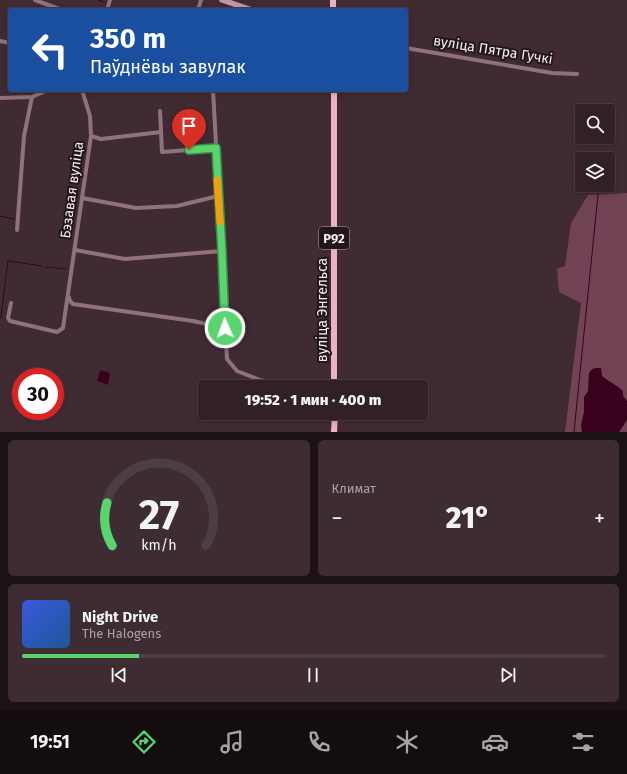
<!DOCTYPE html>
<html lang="ru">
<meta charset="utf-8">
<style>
:root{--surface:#312026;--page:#3d2d32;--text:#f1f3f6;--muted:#a8a3a7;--line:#4c3e43;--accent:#59d56f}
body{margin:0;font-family:"Fira Sans",sans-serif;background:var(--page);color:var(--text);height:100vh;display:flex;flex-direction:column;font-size:15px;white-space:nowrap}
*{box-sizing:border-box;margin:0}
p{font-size:13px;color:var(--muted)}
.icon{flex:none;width:22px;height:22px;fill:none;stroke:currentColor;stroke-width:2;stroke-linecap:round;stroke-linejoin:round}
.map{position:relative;height:432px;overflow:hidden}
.drawer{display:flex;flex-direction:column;gap:8px;padding:8px;background:#1b1215;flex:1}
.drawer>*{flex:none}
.guide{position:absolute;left:8px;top:8px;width:400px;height:84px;border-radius:4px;box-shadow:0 2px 6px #0003,0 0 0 1px var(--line);background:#1a4fa0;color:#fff;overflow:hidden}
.buttons{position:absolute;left:575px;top:104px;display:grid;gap:8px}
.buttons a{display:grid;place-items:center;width:40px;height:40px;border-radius:4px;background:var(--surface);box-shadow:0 2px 6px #0003,0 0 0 1px var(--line);font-size:20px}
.speed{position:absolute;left:12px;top:368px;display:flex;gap:8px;font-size:20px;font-weight:700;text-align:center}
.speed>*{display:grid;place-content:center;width:52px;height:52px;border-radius:50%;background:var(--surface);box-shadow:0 2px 6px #0003,0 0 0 1px var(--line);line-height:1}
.speed .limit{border:6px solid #d22;background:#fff;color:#111}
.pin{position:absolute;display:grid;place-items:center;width:34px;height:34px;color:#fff;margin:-41px -17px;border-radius:50% 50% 50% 0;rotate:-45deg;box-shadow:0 0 4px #0007}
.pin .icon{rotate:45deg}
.me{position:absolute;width:44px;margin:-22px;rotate:358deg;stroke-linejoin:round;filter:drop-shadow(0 0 3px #0008)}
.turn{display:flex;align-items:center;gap:14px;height:84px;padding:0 16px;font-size:18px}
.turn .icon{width:52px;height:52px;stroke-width:2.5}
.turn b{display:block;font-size:28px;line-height:34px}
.big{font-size:30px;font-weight:800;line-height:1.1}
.drawer .card{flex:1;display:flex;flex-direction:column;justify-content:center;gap:6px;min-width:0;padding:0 14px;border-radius:6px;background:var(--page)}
.drawer .dial{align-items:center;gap:0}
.dial svg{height:104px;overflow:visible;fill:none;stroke:var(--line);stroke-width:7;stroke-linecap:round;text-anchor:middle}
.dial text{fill:var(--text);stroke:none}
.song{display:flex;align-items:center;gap:12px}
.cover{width:48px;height:48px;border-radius:6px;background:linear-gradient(135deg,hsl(230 70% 55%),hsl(210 70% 35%))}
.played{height:4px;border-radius:2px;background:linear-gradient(90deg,var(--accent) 20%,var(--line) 20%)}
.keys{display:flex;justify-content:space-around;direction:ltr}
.heat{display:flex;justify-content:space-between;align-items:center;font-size:22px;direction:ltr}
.drawer .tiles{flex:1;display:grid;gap:8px;grid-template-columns:1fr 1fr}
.card:last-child{grid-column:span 2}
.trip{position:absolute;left:198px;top:380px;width:230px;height:40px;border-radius:4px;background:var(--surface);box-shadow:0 2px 6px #0003,0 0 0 1px var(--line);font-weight:800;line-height:40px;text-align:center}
.dock{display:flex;height:64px;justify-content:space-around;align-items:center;background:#140d0f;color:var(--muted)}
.dock .icon{width:28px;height:28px}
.dock .active{color:var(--accent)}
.dock b{font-size:18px;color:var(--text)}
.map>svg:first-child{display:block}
</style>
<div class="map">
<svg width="627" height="432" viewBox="0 0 627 432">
<rect width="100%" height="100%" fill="#412b32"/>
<!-- green -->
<path fill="#714354" d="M627,193v239h-62l16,-129 -22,-11 -2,-23 8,-3 6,-43 17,-28z"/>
<!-- water -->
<g fill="#38021c">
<path d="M596,368h5l1,8c7,6 15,9 21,15v5l4,5v19l-8,12h-37l-1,-7 3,-13v-15l4,-6 1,-18 3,-4z"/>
<path d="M100,370l10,3 -2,12 -11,-4z"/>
</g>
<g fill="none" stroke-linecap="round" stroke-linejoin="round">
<!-- stream -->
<g stroke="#38021c" stroke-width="1">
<path d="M98,0l6,2"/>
<path d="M601,159l1,-7"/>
<path d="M0,216l14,3"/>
<path d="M46,267l20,2"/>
<path d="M0,318l1,-2 7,-55 34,5"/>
<path d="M574,432l25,-247"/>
</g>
<!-- street -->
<g stroke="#90727c" stroke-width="4">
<path d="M35,0l27,10"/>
<path d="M107,10l3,-10"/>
<path d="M198,10l3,-10"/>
<path d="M0,41l10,2"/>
<path d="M406,48l146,25 25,1"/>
<path d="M213,90l9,161 5,108 10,12 23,9 30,7"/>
<path d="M0,98l32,-1 16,-7"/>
<path d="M160,111l2,41 53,-4"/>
<path d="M91,136l10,3 60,-7"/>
<path d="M82,198l54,10 41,-2 41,-10"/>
<path d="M17,230l7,-94 8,-39"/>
<path d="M75,250l50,9 97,-8"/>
<path d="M69,297l1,4 3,3 120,17 32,7"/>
<path d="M11,303l-3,15 2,3 47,11 6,-4 28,-192 -1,-20 -8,-26"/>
</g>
<!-- secondary -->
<path stroke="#c496a5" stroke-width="5.5" d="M222,0l30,10"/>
<!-- primary -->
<g stroke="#edb1c5" stroke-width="6">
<path d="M333,0v10"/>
<path d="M334,90v297"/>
<path d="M334,432l1,-19"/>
</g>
</g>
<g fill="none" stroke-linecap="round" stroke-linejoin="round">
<!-- route casing -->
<g stroke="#3a8a48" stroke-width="10">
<path id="route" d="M189,150l27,-2 6,104 3,76"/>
</g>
<!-- route -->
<use href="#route" stroke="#59d56f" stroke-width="7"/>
<!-- slow -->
<path stroke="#f59e0b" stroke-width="7" d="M217,180l3,42"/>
</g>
<g text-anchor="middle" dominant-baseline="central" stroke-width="4" stroke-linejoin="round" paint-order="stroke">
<!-- shield labels -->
<rect fill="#21171a" stroke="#b9abaf" stroke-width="1" x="319" y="227" width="30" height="22" rx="3"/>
<g font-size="13" font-weight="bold" fill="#faebef">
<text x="334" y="238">Р92</text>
</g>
<!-- street labels -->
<g font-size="14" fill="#faebef" stroke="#21171a">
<text transform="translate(493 50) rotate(9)">вуліца Пятра Гучкі</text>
<text transform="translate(72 190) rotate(-82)">Бэзавая вуліца</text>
<text transform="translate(322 310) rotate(-90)">вуліца Энгельса</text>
</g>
</g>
</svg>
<div class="buttons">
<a><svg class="icon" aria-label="search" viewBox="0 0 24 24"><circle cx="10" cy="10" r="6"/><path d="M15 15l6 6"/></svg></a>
<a><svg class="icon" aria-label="layers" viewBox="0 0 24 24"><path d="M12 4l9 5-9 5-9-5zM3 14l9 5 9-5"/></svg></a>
</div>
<div class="speed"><div class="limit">30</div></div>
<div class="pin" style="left:189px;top:150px;background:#d93025"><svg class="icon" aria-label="arrive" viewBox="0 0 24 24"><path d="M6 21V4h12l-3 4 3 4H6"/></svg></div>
<svg class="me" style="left:225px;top:328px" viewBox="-20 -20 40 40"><circle r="17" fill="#59d56f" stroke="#fff" stroke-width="3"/><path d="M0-11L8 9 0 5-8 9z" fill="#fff"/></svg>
<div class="trip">19:52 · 1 мин · 400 m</div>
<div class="guide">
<div class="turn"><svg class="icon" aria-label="left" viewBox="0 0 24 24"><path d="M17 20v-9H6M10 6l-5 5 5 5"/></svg><div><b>350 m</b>Паўднёвы завулак</div></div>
</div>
</div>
<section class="drawer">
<div class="tiles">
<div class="card dial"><svg viewBox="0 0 100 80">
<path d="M14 69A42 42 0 1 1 86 69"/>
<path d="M14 69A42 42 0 0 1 10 36" stroke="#59d56f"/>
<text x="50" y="56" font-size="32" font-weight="700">27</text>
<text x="50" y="72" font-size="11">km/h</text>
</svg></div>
<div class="card"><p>Климат</p>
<div class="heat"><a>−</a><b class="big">21°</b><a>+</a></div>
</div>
<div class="card">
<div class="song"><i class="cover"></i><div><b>Night Drive</b><p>The Halogens</p></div></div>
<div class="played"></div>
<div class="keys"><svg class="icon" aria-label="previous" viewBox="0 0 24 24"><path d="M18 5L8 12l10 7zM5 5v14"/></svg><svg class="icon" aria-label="pause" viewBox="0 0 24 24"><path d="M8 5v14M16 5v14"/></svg><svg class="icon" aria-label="next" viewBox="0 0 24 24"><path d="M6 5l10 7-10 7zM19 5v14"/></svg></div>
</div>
</div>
</section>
<nav class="dock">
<b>19:51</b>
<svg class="icon active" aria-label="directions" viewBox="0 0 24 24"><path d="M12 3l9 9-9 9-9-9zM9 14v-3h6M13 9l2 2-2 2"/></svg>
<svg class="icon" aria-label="music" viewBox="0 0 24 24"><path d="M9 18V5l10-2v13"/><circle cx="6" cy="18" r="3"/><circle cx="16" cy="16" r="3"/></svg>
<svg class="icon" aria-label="phone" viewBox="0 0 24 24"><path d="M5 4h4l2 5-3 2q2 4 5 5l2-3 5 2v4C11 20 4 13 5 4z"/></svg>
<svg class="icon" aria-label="climate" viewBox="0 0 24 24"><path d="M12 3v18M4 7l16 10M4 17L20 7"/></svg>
<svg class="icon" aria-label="car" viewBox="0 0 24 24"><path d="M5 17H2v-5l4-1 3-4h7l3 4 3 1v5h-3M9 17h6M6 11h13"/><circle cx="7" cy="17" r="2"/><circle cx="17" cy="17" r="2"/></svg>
<svg class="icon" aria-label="filters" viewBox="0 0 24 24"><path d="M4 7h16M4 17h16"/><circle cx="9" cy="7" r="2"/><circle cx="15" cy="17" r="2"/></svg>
</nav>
